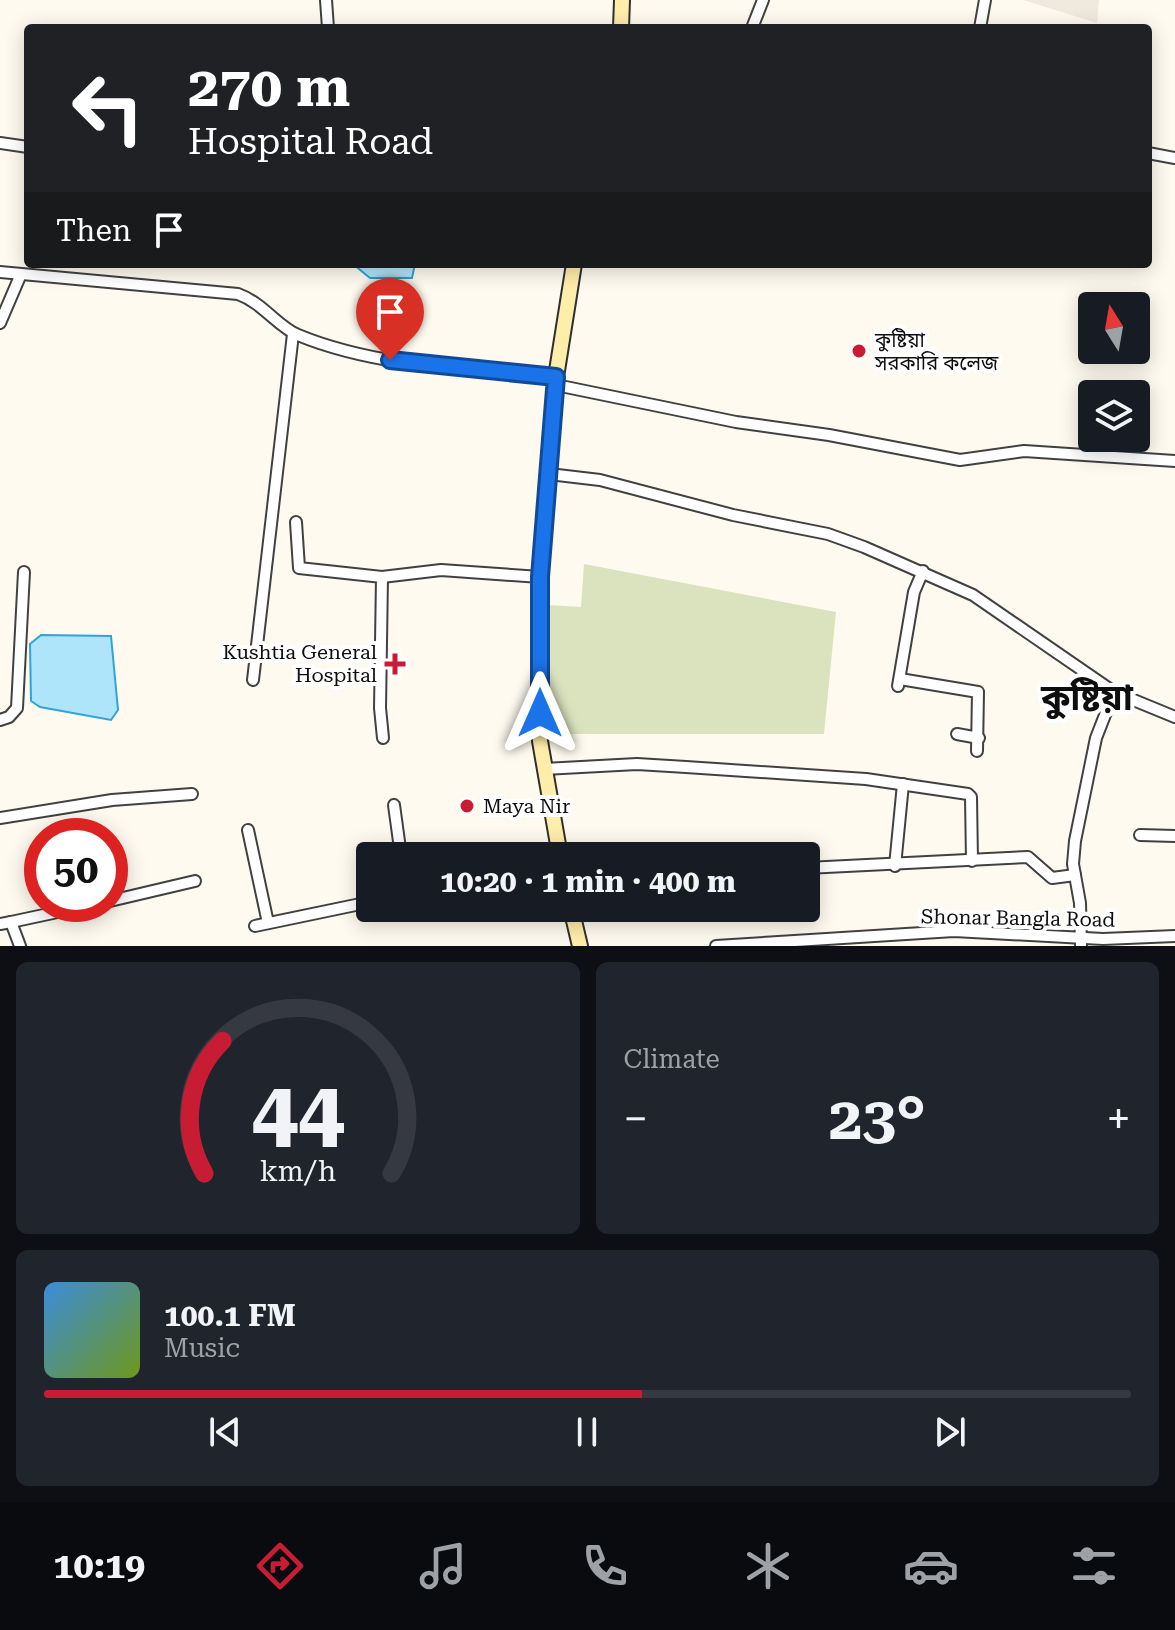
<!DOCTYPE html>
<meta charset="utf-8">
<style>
:root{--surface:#171b24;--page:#20242c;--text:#f1f3f6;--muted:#9ea1a6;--line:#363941;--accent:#c81c35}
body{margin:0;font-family:"Roboto Serif","Noto Sans Bengali",serif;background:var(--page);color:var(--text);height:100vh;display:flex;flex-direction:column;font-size:30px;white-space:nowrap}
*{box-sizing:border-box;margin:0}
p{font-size:26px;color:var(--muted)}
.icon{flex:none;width:44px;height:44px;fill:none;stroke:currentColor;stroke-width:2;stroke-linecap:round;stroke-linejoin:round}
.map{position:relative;height:946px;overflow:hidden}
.details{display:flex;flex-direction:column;gap:16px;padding:16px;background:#0d0f14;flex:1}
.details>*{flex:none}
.banner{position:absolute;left:24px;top:24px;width:1128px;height:244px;border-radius:8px;box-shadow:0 4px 20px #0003;background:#202124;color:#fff;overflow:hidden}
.needle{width:52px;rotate:349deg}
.buttons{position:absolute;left:1078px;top:292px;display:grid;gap:16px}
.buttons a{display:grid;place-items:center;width:72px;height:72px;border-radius:8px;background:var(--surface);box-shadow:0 4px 20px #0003;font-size:40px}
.speed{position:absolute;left:24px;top:818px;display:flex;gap:16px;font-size:40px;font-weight:700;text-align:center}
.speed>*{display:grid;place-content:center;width:104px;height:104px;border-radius:50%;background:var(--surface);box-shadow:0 4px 20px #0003;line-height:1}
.speed .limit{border:12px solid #d22;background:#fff;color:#111}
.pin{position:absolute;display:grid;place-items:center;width:68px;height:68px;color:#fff;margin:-82px -34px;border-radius:50% 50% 50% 0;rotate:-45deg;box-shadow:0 0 8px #0007}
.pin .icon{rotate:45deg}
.me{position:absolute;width:88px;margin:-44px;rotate:0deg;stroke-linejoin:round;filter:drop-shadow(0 0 6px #0008)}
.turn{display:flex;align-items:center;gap:28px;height:168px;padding:0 32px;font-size:36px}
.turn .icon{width:104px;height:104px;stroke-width:2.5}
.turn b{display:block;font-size:56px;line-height:68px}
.then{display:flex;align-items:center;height:76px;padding:0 32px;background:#0003;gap:16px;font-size:30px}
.big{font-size:60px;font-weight:700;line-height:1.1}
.details .card{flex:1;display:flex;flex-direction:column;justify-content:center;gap:12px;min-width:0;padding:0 28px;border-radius:12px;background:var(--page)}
.details .dial{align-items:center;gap:0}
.dial svg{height:208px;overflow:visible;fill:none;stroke:var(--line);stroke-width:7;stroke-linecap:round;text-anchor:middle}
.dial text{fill:var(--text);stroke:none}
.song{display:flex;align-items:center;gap:24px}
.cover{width:96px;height:96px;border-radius:12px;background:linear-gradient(135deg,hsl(210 70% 55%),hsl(80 70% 35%))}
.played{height:8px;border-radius:4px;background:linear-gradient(90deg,var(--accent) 55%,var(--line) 55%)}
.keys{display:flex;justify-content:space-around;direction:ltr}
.heat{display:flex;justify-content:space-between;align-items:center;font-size:44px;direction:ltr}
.details .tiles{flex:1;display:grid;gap:16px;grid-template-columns:1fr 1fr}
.card:last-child{grid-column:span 2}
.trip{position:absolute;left:356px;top:842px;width:464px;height:80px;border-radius:8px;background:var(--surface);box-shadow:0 4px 20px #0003;font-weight:700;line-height:80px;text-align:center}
.dock{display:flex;height:128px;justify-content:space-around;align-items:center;background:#090b0e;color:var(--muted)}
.dock .icon{width:56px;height:56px}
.dock .current{color:var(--accent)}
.dock b{font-size:36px;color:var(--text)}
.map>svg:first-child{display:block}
</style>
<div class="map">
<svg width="1175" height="946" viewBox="0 0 1175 946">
<rect width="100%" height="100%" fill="#fffaef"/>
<!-- cemetery -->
<path fill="#dae3be" d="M584,564l252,48 -12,122h-282l6,-129 33,2z"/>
<!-- plaza -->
<path fill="#f0e9dd" d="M1023,0h76l-2,23z"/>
<!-- water -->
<g fill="#afe5fa" stroke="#31a4d6" stroke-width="2">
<path d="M415,264l-3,14h-42l-16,-13z"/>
<path d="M41,635l70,1 7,74 -7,10 -71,-13 -9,-6 -1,-57z"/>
</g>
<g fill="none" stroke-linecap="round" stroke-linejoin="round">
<!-- street casing -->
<g stroke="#414141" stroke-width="14">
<g id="street">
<path d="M326,0l2,28"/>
<path d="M752,28l11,-28"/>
<path d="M980,28l5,-28"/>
<path d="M0,143l28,4"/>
<path d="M1148,153l27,5"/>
<path d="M0,272l238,22c25,9 40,33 60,41 80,33 173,34 258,42"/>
<path d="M0,323l21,-49"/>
<path d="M556,385l180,37 93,13 131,25 64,-9 151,10"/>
<path d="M549,474l51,6 133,35 95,19 36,13 109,48 141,97 61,25"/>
<path d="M296,522l3,46 83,9 -2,131 3,30"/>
<path d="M382,577l59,-7 99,7"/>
<path d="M900,679l78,13 -1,59"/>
<path d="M253,680l40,-346"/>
<path d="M898,686l16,-94 9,-21"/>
<path d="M0,720l9,-3 8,-9 7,-136"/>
<path d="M957,734l22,4"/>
<path d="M544,769l93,-5 49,3 180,12 102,15 3,3 1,64"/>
<path d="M394,805l7,51"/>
<path d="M0,818l112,-18 80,-6"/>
<path d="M248,830l20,93"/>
<path d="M1140,835l35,1"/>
<path d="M895,866l8,-82"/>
<path d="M806,868l222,-11 24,21 23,-3"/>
<path d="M110,901l85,-20"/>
<path d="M11,922l84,-18"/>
<path d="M0,924l11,-2 9,24"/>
<path d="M255,926l115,-24"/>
<path d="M716,946l238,-15 149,8 72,-3"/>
<path d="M1081,946l-1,-43 -7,-39 2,-23 21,-103 18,-46"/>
</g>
</g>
<!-- secondary casing -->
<g stroke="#303030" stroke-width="18">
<g id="secondary">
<path d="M621,28l1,-28"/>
<path d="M560,856l-20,-115v-164l16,-200 18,-113"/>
<path d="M571,908l9,38"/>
</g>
</g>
<!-- street -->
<use href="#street" stroke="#fff" stroke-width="10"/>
<!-- secondary -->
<use href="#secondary" stroke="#ffedaa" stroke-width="14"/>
</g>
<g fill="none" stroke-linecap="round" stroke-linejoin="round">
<!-- route casing -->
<g stroke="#114b97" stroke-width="20">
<path id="route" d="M390,360l166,17 -16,200v136"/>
</g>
<!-- route -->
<use href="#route" stroke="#1a73e8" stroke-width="14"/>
</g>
<!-- markers -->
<g fill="#c81c35" stroke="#fff" stroke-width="3">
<circle cx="859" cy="351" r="8"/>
<path d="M391 652h8v8h8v8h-8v8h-8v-8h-8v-8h8z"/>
<circle cx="467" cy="806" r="8"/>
</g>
<g text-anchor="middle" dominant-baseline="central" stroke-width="8" stroke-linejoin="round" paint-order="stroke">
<!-- poi labels -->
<g font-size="20" fill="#0e0e0e" stroke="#fff" text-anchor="start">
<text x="875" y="340">কুষ্টিয়া<tspan x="875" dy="23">সরকারি কলেজ</tspan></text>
<text x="377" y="652" text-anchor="end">Kushtia General<tspan x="377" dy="23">Hospital</tspan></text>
<text x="483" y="806">Maya Nir</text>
</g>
<!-- street labels -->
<g font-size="20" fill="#0e0e0e" stroke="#fff">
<text transform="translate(1018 918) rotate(1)">Shonar Bangla Road</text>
</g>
<!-- town labels -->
<g font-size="36" font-weight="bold" fill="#0e0e0e" stroke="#fff">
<text x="1087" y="698">কুষ্টিয়া</text>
</g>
</g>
</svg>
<div class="buttons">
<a><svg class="needle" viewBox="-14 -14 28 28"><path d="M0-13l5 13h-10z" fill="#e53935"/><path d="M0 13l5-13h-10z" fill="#9ea1a6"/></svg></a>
<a><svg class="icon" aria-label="layers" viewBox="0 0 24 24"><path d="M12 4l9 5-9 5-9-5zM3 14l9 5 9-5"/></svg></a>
</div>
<div class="speed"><div class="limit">50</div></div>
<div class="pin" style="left:390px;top:360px;background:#d93025"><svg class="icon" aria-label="arrive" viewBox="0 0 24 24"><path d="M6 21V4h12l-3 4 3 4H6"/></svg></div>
<svg class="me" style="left:540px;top:713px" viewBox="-20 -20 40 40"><path d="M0-17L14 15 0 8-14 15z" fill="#1a73e8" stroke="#fff" stroke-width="4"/></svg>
<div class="trip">10:20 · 1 min · 400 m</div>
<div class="banner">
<div class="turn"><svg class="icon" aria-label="left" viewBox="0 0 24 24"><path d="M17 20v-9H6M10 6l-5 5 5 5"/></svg><div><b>270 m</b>Hospital Road</div></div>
<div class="then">Then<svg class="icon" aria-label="arrive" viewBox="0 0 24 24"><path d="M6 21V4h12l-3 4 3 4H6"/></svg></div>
</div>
</div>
<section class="details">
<div class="tiles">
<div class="card dial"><svg viewBox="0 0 100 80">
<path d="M14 69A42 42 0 1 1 86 69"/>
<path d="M14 69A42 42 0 0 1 21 18" stroke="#c81c35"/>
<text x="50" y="56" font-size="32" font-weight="700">44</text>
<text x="50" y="72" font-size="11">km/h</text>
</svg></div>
<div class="card"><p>Climate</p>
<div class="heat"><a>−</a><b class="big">23°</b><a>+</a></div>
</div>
<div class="card">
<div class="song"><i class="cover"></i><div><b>100.1 FM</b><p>Music</p></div></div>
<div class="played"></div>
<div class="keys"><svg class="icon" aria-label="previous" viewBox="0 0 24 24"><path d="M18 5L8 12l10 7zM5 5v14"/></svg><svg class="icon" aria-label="pause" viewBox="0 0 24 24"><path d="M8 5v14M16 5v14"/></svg><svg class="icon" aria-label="next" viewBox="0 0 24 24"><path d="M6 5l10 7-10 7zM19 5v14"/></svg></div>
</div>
</div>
</section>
<nav class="dock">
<b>10:19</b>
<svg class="icon current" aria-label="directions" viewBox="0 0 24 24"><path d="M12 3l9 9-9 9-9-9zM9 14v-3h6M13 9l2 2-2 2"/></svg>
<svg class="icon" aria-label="music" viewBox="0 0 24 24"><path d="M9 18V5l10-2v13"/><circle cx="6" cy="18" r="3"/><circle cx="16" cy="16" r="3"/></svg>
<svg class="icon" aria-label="phone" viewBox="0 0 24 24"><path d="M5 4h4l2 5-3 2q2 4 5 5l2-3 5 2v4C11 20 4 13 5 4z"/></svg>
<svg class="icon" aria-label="climate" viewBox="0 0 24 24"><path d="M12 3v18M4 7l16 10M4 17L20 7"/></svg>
<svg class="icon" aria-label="car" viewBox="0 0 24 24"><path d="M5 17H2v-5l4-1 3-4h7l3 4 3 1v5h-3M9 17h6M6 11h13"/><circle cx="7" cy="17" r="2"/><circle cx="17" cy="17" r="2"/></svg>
<svg class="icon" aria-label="filters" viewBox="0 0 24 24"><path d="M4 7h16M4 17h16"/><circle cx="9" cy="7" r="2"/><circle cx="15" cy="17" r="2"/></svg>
</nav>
